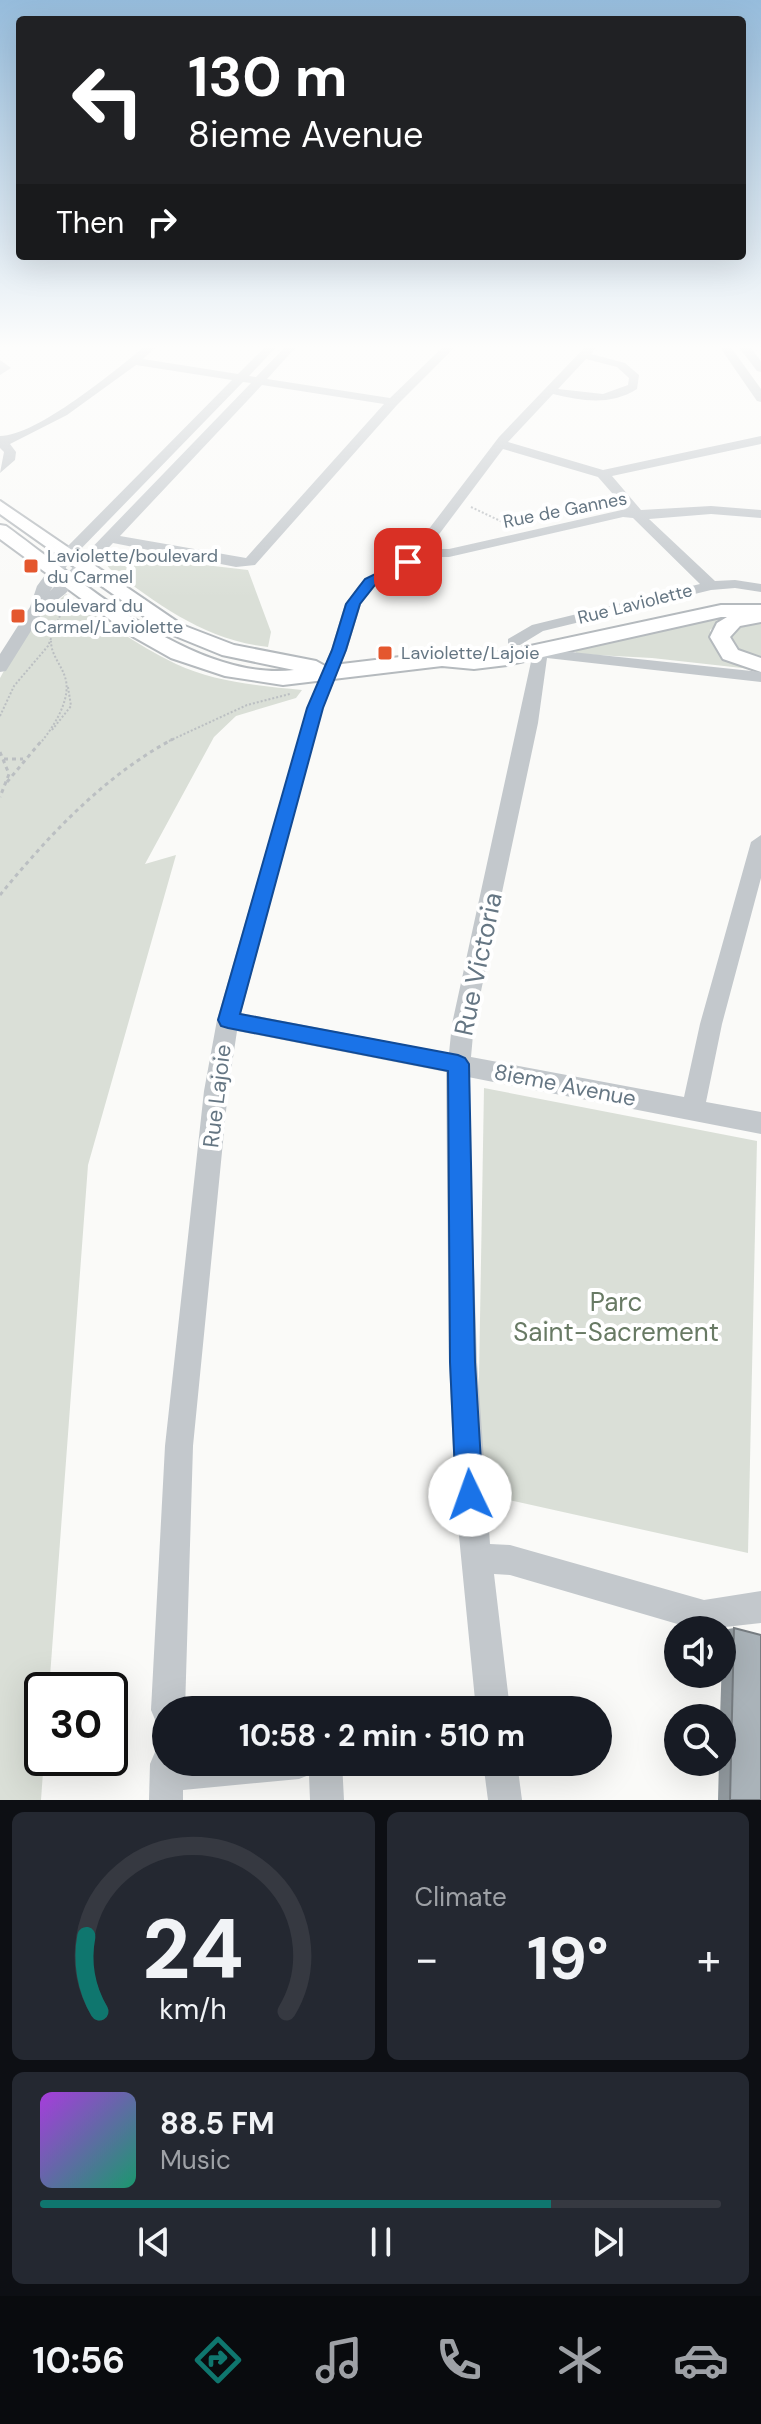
<!DOCTYPE html>
<meta charset="utf-8">
<style>
:root{--surface:#171b24;--page:#242831;--text:#f1f3f6;--muted:#9ea1a6;--line:#363941;--accent:#0f766e}
body{margin:0;font-family:"DM Sans",sans-serif;background:var(--page);color:var(--text);height:100vh;display:flex;flex-direction:column;font-size:30px;white-space:nowrap}
*{box-sizing:border-box;margin:0}
p{font-size:26px;color:var(--muted)}
.icon{flex:none;width:44px;height:44px;fill:none;stroke:currentColor;stroke-width:2;stroke-linecap:round;stroke-linejoin:round}
.map{position:relative;height:1800px;overflow:hidden}
.sheet{display:flex;flex-direction:column;gap:12px;padding:12px;background:#0d0f14;flex:1}
.sheet>*{flex:none}
.banner{position:absolute;left:16px;top:16px;width:730px;height:244px;border-radius:8px;box-shadow:0 8px 32px #0002;background:#202124;color:#fff;overflow:hidden}
.controls{position:absolute;left:664px;top:1616px;display:grid;gap:16px}
.controls a{display:grid;place-items:center;width:72px;height:72px;border-radius:50%;background:var(--surface);box-shadow:0 8px 32px #0002;font-size:40px}
.speed{position:absolute;left:24px;top:1672px;display:flex;gap:16px;font-size:40px;font-weight:700;text-align:center}
.speed>*{display:grid;place-content:center;width:104px;height:104px;border-radius:50%;background:var(--surface);box-shadow:0 8px 32px #0002;line-height:1}
.speed .limit{border:4px solid #111;border-radius:12px;background:#fff;color:#111}
.pin{position:absolute;display:grid;place-items:center;width:68px;height:68px;color:#fff;margin:-34px;border-radius:16px;box-shadow:0 4px 12px #0006}
.me{position:absolute;width:88px;margin:-44px;rotate:357deg;stroke-linejoin:round;filter:drop-shadow(0 0 6px #0008)}
.turn{display:flex;align-items:center;gap:28px;height:168px;padding:0 40px;font-size:36px}
.turn .icon{width:104px;height:104px;stroke-width:2.5}
.turn b{display:block;font-size:56px;line-height:68px}
.then{display:flex;align-items:center;height:76px;padding:0 40px;background:#0003;gap:16px;font-size:30px}
.big{font-size:60px;font-weight:700;line-height:1.1}
.sheet .tile{flex:1;display:flex;flex-direction:column;justify-content:center;gap:12px;min-width:0;padding:0 28px;border-radius:12px;background:var(--page)}
.sheet .dial{align-items:center;gap:0}
.dial svg{height:208px;overflow:visible;fill:none;stroke:var(--line);stroke-width:7;stroke-linecap:round;text-anchor:middle}
.dial text{fill:var(--text);stroke:none}
.song{display:flex;align-items:center;gap:24px}
.cover{width:96px;height:96px;border-radius:12px;background:linear-gradient(135deg,hsl(280 70% 55%),hsl(160 70% 35%))}
.played{height:8px;border-radius:4px;background:linear-gradient(90deg,var(--accent) 75%,var(--line) 75%)}
.keys{display:flex;justify-content:space-around;direction:ltr}
.heat{display:flex;justify-content:space-between;align-items:center;font-size:44px;direction:ltr}
.sheet .tiles{flex:1;display:grid;gap:12px;grid-template-columns:1fr 1fr}
.tile:last-child{grid-column:span 2}
.trip{position:absolute;left:152px;top:1696px;width:460px;height:80px;border-radius:40px;background:var(--surface);box-shadow:0 8px 32px #0002;font-weight:700;line-height:80px;text-align:center}
.dock{display:flex;height:128px;justify-content:space-around;align-items:center;background:#090b0e;color:var(--muted)}
.dock .icon{width:56px;height:56px}
.dock .on{color:var(--accent)}
.dock b{font-size:36px;color:var(--text)}
.map>svg:first-child{display:block}
</style>
<div class="map">
<svg width="761" height="1800" viewBox="0 0 761 1800">
<rect width="100%" height="100%" fill="#fafaf8"/>
<!-- green -->
<g fill="#dadfd7">
<path d="M118,550l61,12 69,8 23,62 -3,15c-64,-7 -108,-42 -158,-78l-4,-5 4,-8z"/>
<path d="M66,594c35,25 70,51 110,70 38,18 85,22 126,26l-6,8 -60,18 -22,21 -69,127 31,-9 -88,310 -39,525h-7l2,68 -3,42h-41v-1122l28,-51z"/>
<path d="M722,616l3,2 -15,12c0,23 23,32 41,39l-99,-11 -75,-4 -2,-3z"/>
<path d="M750,623l11,1v36l-30,-12 -2,-15z"/>
<path d="M484,1088l273,53 -9,412 -271,-60z"/>
</g>
<g fill="none" stroke-linecap="round" stroke-linejoin="round">
<!-- major casing -->
<g stroke="#b5babe" stroke-width="4">
<path id="major" d="M0,501l182,124 52,20 82,16 9,5 117,-14 32,3 33,-4 214,-46h40v17l-21,4 -10,11 8,13 23,8v14l-38,-13 -13,-22 7,-14 10,-6h-6l-214,48 -33,4 -32,-3 -159,19 -58,-9 -54,-18 -39,-22 -132,-97v-14l6,1c76,55 188,156 288,144l-72,-15 -54,-22 -168,-119z"/>
</g>
<!-- path-far1 -->
<g stroke="#bbbfc2" stroke-width="2" stroke-dasharray="2 2" stroke-linecap="butt">
<path d="M471,507l40,19"/>
<path d="M0,716l14,-30 34,-40 15,-38"/>
<path d="M52,730l19,-24 -3,-19"/>
<path d="M42,741c13,-16 30,-44 23,-64 -4,-13 -14,-22 -14,-36"/>
<path d="M169,741l78,-36 43,-11"/>
</g>
<!-- path -->
<g stroke="#bbbfc2" stroke-width="3" stroke-dasharray="4 4" stroke-linecap="butt">
<path d="M0,752l9,22 -9,23"/>
<path d="M4,759h19"/>
<path d="M7,782l36,-43"/>
<path d="M0,895c49,-60 104,-119 173,-156"/>
</g>
<!-- minor -->
<g fill="#c3c8cc" fill-rule="evenodd">
<path d="M145,346h12l-14,13 95,15 28,-28h11l-28,30 7,1 30,-31h11l-30,33 123,19 54,-52h12l-59,59 -142,160 -19,2 -123,-24 -48,51 -21,16 -38,61 -6,1v-18l30,-47 7,-21 26,-35 169,-171 -96,-15 -69,50 -57,29 6,8 -1,8 -15,13 4,-21 -4,-4v-12c37,0 116,-66 145,-90zM243,382l8,1 -201,208 23,-34zM262,385l122,19 -138,154 -126,-22z"/>
<path d="M586,346h11l-6,8 34,9 14,12 -2,14c-27,17 -55,12 -84,5l-45,48 95,28 158,-34v8l-149,32 29,34 70,-4 50,4v8l-50,-4 -62,5 66,62 20,-1 26,4v8l-26,-4 -24,2 -168,41 -23,14h-12v-6l24,-14 168,-41 -67,-66 -10,-1 -174,40h-21l-39,19 -20,15 -8,13 -14,46 -24,58 -82,305 208,40 3,-29 82,-376 227,24v10l-214,-24 -9,65 -64,301 -3,33 213,40 16,-73 51,-182 10,-7v43l-39,146 -16,78 55,10v22l-293,-57 9,285 13,182 20,1 194,55 57,-9v32l-63,7 -188,-55 -16,-1 16,136h-34l-21,-215 -6,-133 -3,-290 -209,-41 -9,60 -35,355 -8,264h-19v16l-10,-4 -5,-12 14,-264 39,-355 13,-71 90,-312 24,-58 14,-46 14,-19 20,-15 39,-19 4,-13 77,-101zM586,359l31,8 12,11 -1,7 -25,9 -45,-5zM503,449l95,28 28,32 -177,40h-16l1,-8z"/>
<path d="M719,346h11l31,43v13l-4,-1z"/>
<path d="M738,346h11l12,15v11l-4,-1z"/>
<path d="M0,360l11,8 -11,7z"/>
<path d="M166,1747v15h176l2,38h-34l-1,-25 -10,4 -116,11v10h-34l1,-36 5,-12z"/>
<path d="M483,1762h34l5,38h-34z"/>
</g>
<!-- major -->
<use href="#major" fill="#fff" fill-rule="evenodd"/>
</g>
<!-- wall -->
<path fill="#929a9f" d="M734,1628l27,172h-43l1,-38h3v-44h-2l3,-88z"/>
<!-- building -->
<path fill="#aab3b9" stroke="#777d82" stroke-width="2" d="M734,1628l27,7v165h-31z"/>
<!-- sky -->
<linearGradient id="sky" x2="0" y2="1"><stop stop-color="#96bcdc"/><stop offset="0.58" stop-color="#fdfdfc"/><stop offset="1" stop-color="#fdfdfc" stop-opacity="0"/></linearGradient>
<rect width="761" height="598" fill="url(#sky)"/>
<!-- route -->
<path fill="#1a73e8" stroke="#114b97" stroke-width="2" d="M408,558l5,1v6l-38,20 -15,19 -14,46 -23,58 -83,306 218,41 7,3 4,6 6,298 8,133 -4,9 -9,4 -10,-4 -4,-9 -6,-133 -2,-291 -220,-43 -7,-2 -3,-6 89,-312 25,-58 14,-46 19,-25z"/>
<!-- markers -->
<g fill="#e4572e" stroke="#fff" stroke-width="3">
<rect x="23" y="558" width="16" height="16" rx="4"/>
<rect x="10" y="608" width="16" height="16" rx="4"/>
<rect x="377" y="645" width="16" height="16" rx="4"/>
</g>
<g text-anchor="middle" dominant-baseline="central" stroke-width="8" stroke-linejoin="round" paint-order="stroke">
<!-- far-street labels -->
<g font-size="18" fill="#657683" stroke="#fff">
<text transform="translate(565 510) rotate(-11)">Rue de Gannes</text>
<text transform="translate(635 604) rotate(-14)">Rue Laviolette</text>
</g>
<!-- far-poi labels -->
<g font-size="18" fill="#657683" stroke="#fff" text-anchor="start">
<text x="47" y="556">Laviolette/boulevard<tspan x="47" dy="21">du Carmel</tspan></text>
<text x="34" y="606">boulevard du<tspan x="34" dy="21">Carmel/Laviolette</tspan></text>
<text x="401" y="653">Laviolette/Lajoie</text>
</g>
<!-- street labels -->
<g font-size="22" fill="#657683" stroke="#fff">
<text transform="translate(565 1085) rotate(11)">8ieme Avenue</text>
<text transform="translate(217 1096) rotate(-83)">Rue Lajoie</text>
</g>
<!-- near-street labels -->
<g font-size="26" fill="#657683" stroke="#fff">
<text transform="translate(478 964) rotate(-78)">Rue Victoria</text>
</g>
<!-- near-park labels -->
<g font-size="26" fill="#687a64" stroke="#fff">
<text x="616" y="1302">Parc<tspan x="616" dy="30">Saint-Sacrement</tspan></text>
</g>
</g>
</svg>
<div class="controls">
<a><svg class="icon" aria-label="sound" viewBox="0 0 24 24"><path d="M4 9h4l5-4v14l-5-4H4zM17 9q2 3 0 6"/></svg></a>
<a><svg class="icon" aria-label="search" viewBox="0 0 24 24"><circle cx="10" cy="10" r="6"/><path d="M15 15l6 6"/></svg></a>
</div>
<div class="speed"><div class="limit">30</div></div>
<div class="pin" style="left:408px;top:562px;background:#d93025"><svg class="icon" aria-label="arrive" viewBox="0 0 24 24"><path d="M6 21V4h12l-3 4 3 4H6"/></svg></div>
<svg class="me" style="left:470px;top:1495px" viewBox="-20 -20 40 40"><circle r="19" fill="#fff"/><path d="M0-13L10 11 0 6-10 11z" fill="#1a73e8"/></svg>
<div class="trip">10:58 · 2 min · 510 m</div>
<div class="banner">
<div class="turn"><svg class="icon" aria-label="left" viewBox="0 0 24 24"><path d="M17 20v-9H6M10 6l-5 5 5 5"/></svg><div><b>130 m</b>8ieme Avenue</div></div>
<div class="then">Then<svg class="icon" aria-label="right" viewBox="0 0 24 24"><path d="M7 20v-9h11M14 6l5 5-5 5"/></svg></div>
</div>
</div>
<section class="sheet">
<div class="tiles">
<div class="tile dial"><svg viewBox="0 0 100 80">
<path d="M14 69A42 42 0 1 1 86 69"/>
<path d="M14 69A42 42 0 0 1 9 40" stroke="#0f766e"/>
<text x="50" y="56" font-size="32" font-weight="700">24</text>
<text x="50" y="72" font-size="11">km/h</text>
</svg></div>
<div class="tile"><p>Climate</p>
<div class="heat"><a>−</a><b class="big">19°</b><a>+</a></div>
</div>
<div class="tile">
<div class="song"><i class="cover"></i><div><b>88.5 FM</b><p>Music</p></div></div>
<div class="played"></div>
<div class="keys"><svg class="icon" aria-label="previous" viewBox="0 0 24 24"><path d="M18 5L8 12l10 7zM5 5v14"/></svg><svg class="icon" aria-label="pause" viewBox="0 0 24 24"><path d="M8 5v14M16 5v14"/></svg><svg class="icon" aria-label="next" viewBox="0 0 24 24"><path d="M6 5l10 7-10 7zM19 5v14"/></svg></div>
</div>
</div>
</section>
<nav class="dock">
<b>10:56</b>
<svg class="icon on" aria-label="directions" viewBox="0 0 24 24"><path d="M12 3l9 9-9 9-9-9zM9 14v-3h6M13 9l2 2-2 2"/></svg>
<svg class="icon" aria-label="music" viewBox="0 0 24 24"><path d="M9 18V5l10-2v13"/><circle cx="6" cy="18" r="3"/><circle cx="16" cy="16" r="3"/></svg>
<svg class="icon" aria-label="phone" viewBox="0 0 24 24"><path d="M5 4h4l2 5-3 2q2 4 5 5l2-3 5 2v4C11 20 4 13 5 4z"/></svg>
<svg class="icon" aria-label="climate" viewBox="0 0 24 24"><path d="M12 3v18M4 7l16 10M4 17L20 7"/></svg>
<svg class="icon" aria-label="car" viewBox="0 0 24 24"><path d="M5 17H2v-5l4-1 3-4h7l3 4 3 1v5h-3M9 17h6M6 11h13"/><circle cx="7" cy="17" r="2"/><circle cx="17" cy="17" r="2"/></svg>
</nav>
